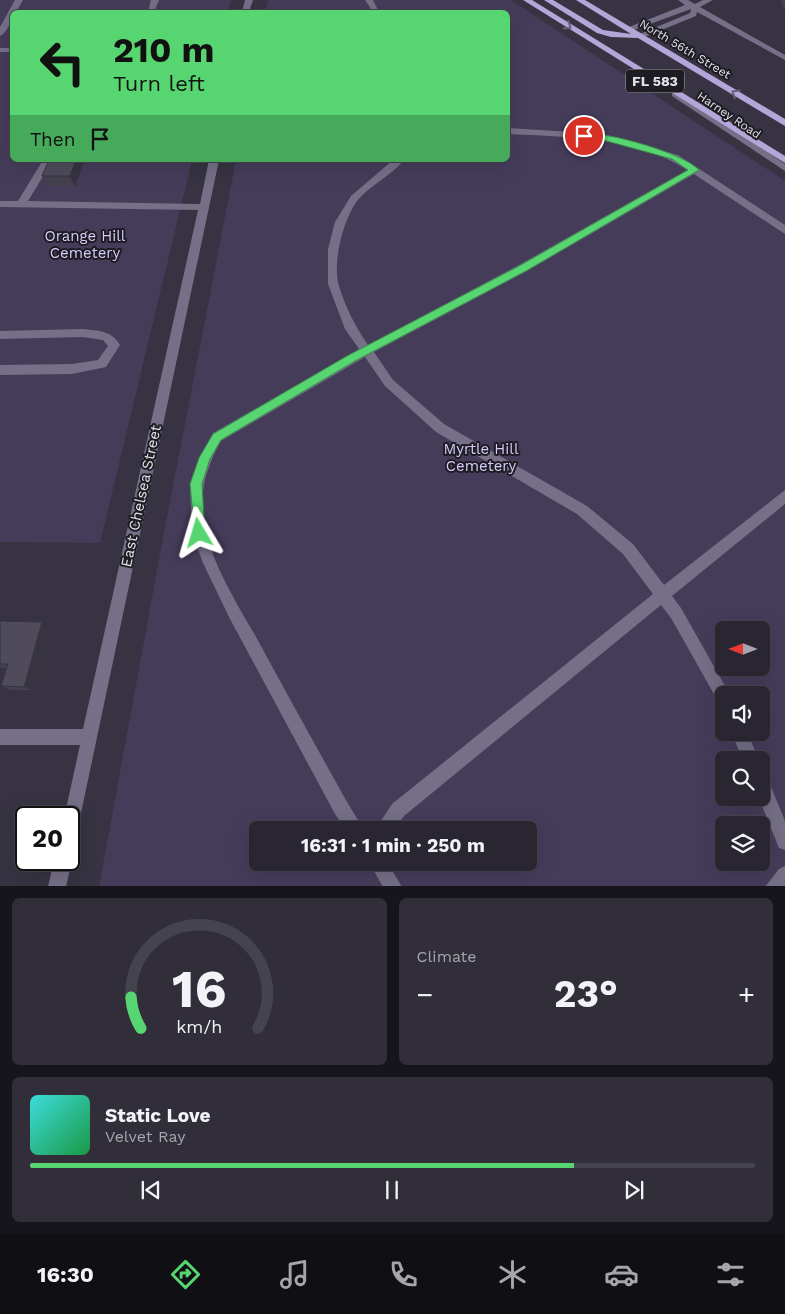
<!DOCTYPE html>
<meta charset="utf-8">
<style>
:root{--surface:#292632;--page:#312e3a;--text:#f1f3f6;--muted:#a5a5ac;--line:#45434d;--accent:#57d570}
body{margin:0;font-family:"Work Sans",sans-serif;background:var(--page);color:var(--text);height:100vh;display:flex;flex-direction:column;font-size:19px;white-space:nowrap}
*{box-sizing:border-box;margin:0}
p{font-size:16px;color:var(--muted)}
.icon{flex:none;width:28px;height:28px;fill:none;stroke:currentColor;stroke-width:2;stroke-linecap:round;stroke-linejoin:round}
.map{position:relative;height:886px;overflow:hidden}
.side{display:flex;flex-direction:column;gap:12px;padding:12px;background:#17151c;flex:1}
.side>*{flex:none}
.top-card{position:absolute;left:10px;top:10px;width:500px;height:152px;border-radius:8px;box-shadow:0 5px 20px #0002,0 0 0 1px var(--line);background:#57d570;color:#111;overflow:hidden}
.needle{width:32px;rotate:270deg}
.fabs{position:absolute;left:715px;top:621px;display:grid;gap:10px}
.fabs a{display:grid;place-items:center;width:55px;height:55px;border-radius:8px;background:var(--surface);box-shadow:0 5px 20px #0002,0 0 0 1px var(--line);font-size:25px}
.speed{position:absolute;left:15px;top:806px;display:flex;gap:10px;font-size:25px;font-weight:700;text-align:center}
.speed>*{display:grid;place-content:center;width:65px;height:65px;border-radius:50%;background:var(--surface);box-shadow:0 5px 20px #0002,0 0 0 1px var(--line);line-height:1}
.speed .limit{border:2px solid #111;border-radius:8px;background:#fff;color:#111}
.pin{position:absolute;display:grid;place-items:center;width:42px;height:42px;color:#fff;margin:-21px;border:2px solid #fff;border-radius:50%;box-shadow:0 1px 5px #0007}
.me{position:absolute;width:55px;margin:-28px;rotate:353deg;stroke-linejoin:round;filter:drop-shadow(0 0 4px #0008)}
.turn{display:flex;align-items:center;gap:18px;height:105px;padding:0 20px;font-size:22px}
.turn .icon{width:65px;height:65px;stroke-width:2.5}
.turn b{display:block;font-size:35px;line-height:42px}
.then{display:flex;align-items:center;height:48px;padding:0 20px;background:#0003;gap:10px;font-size:19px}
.big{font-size:38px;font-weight:700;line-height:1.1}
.side .widget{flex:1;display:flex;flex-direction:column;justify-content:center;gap:8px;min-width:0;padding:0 18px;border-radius:8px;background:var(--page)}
.side .dial{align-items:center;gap:0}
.dial svg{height:130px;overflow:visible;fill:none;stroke:var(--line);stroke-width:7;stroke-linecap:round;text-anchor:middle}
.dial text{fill:var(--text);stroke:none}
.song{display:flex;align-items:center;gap:15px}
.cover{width:60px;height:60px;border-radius:8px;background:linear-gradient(135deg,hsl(180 70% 55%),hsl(140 70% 35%))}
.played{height:5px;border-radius:2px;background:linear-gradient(90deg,var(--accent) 75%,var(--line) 75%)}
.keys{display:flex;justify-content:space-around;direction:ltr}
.heat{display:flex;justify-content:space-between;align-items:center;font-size:28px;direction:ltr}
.side .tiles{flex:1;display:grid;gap:12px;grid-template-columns:1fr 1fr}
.widget:last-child{grid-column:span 2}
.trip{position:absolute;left:249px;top:821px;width:288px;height:50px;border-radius:8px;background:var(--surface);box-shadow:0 5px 20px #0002,0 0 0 1px var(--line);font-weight:700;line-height:50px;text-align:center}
.menu{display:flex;height:80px;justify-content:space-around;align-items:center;background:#100f14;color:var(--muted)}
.menu .icon{width:35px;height:35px}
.menu .selected{color:var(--accent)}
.menu b{font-size:22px;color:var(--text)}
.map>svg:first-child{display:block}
</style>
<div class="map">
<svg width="785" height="887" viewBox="0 0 785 887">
<rect width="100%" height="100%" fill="#373342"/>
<!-- green -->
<g fill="#453c5a" fill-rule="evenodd">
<path d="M0,0h231l-3,12h-216v148h180l-92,383 -100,-1z"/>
<path d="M268,0h243l274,181v705l-686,1 63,-344 74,-383h272v-148h-243zM724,630h37v38h-37zM724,695h37v37h-37zM724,760h37v38h-37zM724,825h37v37h-37zM258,830h270v32h-270z"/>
</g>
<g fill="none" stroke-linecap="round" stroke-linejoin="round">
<!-- minor -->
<g fill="#756f87" fill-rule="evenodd">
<path d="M15,0h8l-7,12h-4c0,9 -5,21 -12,24v-9z"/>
<path d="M151,0h8l-5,12h-6z"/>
<path d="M245,0h8l-4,12h-7z"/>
<path d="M365,0h8l6,12h-6z"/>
<path d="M678,0h10l7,4 8,-4h10l-13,7 85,48v5l-88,-48 -1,4 -54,22 -7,-2 55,-23 1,-4 -60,22 -7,-2 61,-24z"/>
<rect x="0" y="48" width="12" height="4"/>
<path d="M672,92h6l107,72v7l-113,-75z"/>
<path d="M508,128l95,6 75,21 107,70v9l-91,-60 -167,97 -153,81 19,28 51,44 143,82 46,38 31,41 121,-95v14l-113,92 9,12 48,85 1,2h-6v11l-5,-3 -48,-85 -10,-13 -257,211 -11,14h-18l17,-26 261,-210 -30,-40 -46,-40 -141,-82 -51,-46 -20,-29 -144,84c-17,31 -23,55 -15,91 6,30 33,76 49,103 30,56 61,111 92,167l17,28h-18l-11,-16 -105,-195 -27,-56 -11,-30 -2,-49 9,-26 14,-25 146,-84 -14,-20 -17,-45v-35l7,-27 16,-26 42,-36h11c-13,16 -34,25 -47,41 -14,19 -25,62 -18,85 6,21 17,41 29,59l151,-80 168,-95c-49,-33 -122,-33 -179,-36z"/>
<path d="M43,160h10l-25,41 172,3 9,-44h10l-142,672 -2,6 -6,2v-22h-5l16,-73h-80v-16h83l115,-519 -198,-3v-6h18z"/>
<path d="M83,329c16,2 28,1 37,16l-14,22 -34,7 -72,1v-10l72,-1 26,-4 10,-14 -5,-6 -20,-3 -83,2v-8z"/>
<path d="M731,732h16l12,28h-16z"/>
<path d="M761,775l6,2 18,44v29l-6,-2 -20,-50h2z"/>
<path d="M69,854l3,6 -6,27h-18l6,-27h15z"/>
<path d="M369,862h18l15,25h-19z"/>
<path d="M785,866v21h-20l14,-18z"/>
</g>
<!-- major -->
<g fill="#b4a6d8" fill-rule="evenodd">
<path d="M523,0h9l253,156v7z"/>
<path d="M544,0h9l50,30 28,4 -55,-34h9l200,119v7l-147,-88 -27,-1 -14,-4z"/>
</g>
</g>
<!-- wall -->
<g fill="#44404e">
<path d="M780,0h5v10z"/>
<path d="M85,160l-10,27 -27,-1 -6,-10z"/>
<path d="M0,621l51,5 -17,64h-23l-10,-4 5,-18h-6z"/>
</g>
<!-- shaded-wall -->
<g fill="#373440">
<path d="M76,160h9l-10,27 -5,-11z"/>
<path d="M42,622l9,4 -17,64 -10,-3z"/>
</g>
<!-- building -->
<g fill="#4f4b5b" stroke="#373440">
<path d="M49,160h27l-6,16h-28z"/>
<path d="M0,621l42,1 -18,65 -23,-1 7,-22h-8z"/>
</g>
<!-- one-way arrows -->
<defs><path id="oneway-chevron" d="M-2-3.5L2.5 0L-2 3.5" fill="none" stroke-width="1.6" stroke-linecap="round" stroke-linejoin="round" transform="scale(1.25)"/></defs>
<g stroke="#68617d">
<use href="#oneway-chevron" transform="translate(568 26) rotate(32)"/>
<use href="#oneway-chevron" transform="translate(735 93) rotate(-149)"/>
</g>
<!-- route -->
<path fill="#57d570" stroke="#398a49" d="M581,134c22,-4 103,19 118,36l-173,101 -171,90 -134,79 -11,19 -8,25 3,49 -2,4h-8l-5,-53 9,-26 14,-24 134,-78 172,-90 169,-96 -16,-11 -69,-19 -22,-2z"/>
<g text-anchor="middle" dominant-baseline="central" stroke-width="4" stroke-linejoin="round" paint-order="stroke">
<!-- far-street labels -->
<g font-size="12" fill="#e3e0ea" stroke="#1d1c22">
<text transform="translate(685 49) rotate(31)">North 56th Street</text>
<text transform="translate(729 115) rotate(34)">Harney Road</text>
</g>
<!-- shield labels -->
<rect fill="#1d1c22" stroke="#a8a5ae" stroke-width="1" x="626" y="69.5" width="58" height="23" rx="4"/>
<g font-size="14" font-weight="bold" fill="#e3e0ea">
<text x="655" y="81">FL 583</text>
</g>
<!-- park labels -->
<g font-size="15" fill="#d7cafb" stroke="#1d1c22">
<text x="85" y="236">Orange Hill<tspan x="85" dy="17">Cemetery</tspan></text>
<text x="481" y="449">Myrtle Hill<tspan x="481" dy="17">Cemetery</tspan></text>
</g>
<!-- street labels -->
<g font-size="15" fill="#e3e0ea" stroke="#1d1c22">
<text transform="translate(141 496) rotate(-78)">East Chelsea Street</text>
</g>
</g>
</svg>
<div class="fabs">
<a><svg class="needle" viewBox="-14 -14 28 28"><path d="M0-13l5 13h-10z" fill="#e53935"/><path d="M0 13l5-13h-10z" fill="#a5a5ac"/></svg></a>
<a><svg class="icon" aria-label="sound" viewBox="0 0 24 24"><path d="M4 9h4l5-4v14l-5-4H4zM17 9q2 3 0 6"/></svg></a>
<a><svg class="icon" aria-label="search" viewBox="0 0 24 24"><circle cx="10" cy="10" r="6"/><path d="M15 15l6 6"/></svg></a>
<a><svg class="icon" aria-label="layers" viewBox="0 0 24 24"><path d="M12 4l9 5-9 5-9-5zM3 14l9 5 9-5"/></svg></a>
</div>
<div class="speed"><div class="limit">20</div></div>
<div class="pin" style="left:584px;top:136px;background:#d93025"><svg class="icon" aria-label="arrive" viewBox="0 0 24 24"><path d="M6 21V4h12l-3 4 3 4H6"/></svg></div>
<svg class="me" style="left:199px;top:533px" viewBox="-20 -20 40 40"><path d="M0-17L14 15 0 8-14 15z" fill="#57d570" stroke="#fff" stroke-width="4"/></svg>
<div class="trip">16:31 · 1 min · 250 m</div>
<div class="top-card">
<div class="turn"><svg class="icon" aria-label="left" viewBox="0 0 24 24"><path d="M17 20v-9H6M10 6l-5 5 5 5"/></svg><div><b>210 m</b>Turn left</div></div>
<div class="then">Then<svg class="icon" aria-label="arrive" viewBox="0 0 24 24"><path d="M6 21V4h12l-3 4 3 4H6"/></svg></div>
</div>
</div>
<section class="side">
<div class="tiles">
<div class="widget dial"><svg viewBox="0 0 100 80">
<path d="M14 69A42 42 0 1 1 86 69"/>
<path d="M14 69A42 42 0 0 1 8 50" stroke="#57d570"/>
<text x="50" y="56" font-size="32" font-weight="700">16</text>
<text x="50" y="72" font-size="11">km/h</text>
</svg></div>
<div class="widget"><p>Climate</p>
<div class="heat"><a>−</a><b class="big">23°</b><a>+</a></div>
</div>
<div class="widget">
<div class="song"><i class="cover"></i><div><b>Static Love</b><p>Velvet Ray</p></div></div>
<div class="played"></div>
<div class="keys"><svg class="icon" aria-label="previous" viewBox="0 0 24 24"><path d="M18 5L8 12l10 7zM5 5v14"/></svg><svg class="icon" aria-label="pause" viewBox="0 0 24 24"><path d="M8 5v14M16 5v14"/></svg><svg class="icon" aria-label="next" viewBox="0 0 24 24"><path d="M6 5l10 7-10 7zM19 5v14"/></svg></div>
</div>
</div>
</section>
<nav class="menu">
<b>16:30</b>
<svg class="icon selected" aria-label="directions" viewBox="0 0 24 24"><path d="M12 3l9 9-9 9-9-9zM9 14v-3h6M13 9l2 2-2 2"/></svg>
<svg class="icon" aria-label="music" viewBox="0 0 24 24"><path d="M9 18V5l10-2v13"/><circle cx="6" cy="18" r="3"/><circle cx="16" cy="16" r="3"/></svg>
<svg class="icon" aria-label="phone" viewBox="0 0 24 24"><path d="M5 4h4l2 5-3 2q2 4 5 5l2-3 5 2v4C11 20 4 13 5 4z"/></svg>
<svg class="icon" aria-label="climate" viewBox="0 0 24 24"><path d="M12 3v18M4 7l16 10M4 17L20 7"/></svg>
<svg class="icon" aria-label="car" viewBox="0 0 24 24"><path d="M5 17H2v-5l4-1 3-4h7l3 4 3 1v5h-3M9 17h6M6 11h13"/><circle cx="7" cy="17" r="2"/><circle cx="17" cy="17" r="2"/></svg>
<svg class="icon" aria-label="filters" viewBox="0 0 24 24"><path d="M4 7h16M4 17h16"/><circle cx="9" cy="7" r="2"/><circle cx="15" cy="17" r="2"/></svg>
</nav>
